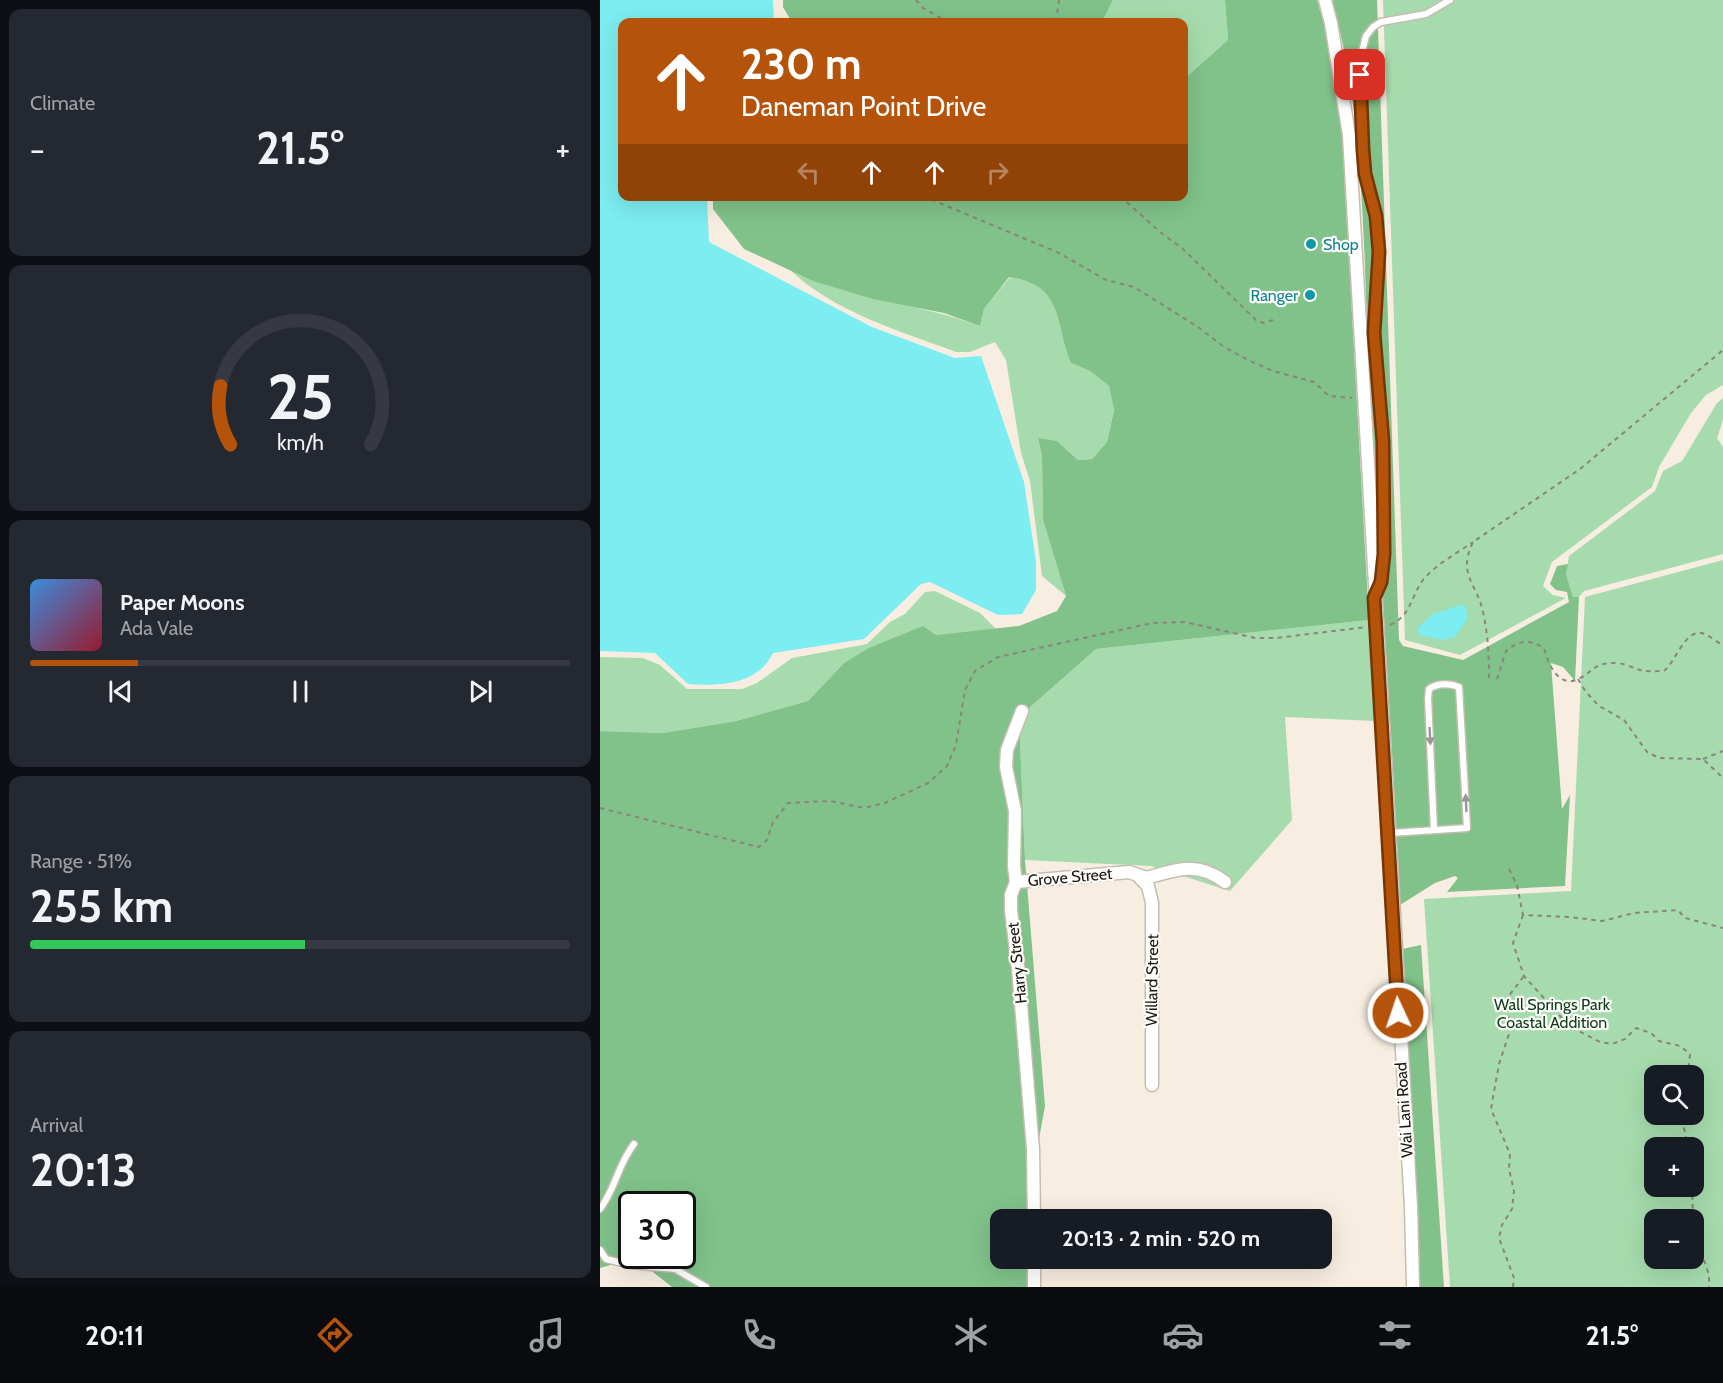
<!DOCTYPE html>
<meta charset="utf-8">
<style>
:root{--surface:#171b24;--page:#242831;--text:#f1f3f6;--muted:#9ea1a6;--line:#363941;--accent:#b45309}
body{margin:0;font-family:Cabin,sans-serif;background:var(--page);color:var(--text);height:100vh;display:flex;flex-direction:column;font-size:22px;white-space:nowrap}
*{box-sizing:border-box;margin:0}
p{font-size:20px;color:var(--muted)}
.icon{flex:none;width:33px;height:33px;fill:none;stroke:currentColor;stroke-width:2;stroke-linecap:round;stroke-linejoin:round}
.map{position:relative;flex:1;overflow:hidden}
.details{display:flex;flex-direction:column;gap:9px;padding:9px;background:#0d0f14;width:600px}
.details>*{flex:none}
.banner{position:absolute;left:18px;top:18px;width:570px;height:183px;border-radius:12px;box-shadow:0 6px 24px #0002;background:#b45309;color:#fff;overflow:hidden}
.buttons{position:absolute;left:1044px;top:1065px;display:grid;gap:12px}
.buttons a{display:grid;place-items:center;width:60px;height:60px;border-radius:12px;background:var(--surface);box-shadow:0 6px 24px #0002;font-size:30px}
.speed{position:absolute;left:18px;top:1191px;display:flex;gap:12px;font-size:30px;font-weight:700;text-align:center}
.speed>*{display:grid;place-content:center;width:78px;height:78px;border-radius:50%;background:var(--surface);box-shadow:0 6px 24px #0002;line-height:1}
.speed .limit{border:3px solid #111;border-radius:9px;background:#fff;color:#111}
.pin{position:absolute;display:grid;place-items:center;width:51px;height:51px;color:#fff;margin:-26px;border-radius:12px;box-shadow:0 3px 9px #0006}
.me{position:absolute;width:66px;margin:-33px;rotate:357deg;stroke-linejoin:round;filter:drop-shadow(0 0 4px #0008)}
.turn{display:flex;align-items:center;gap:21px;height:126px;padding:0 24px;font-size:27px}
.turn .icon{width:78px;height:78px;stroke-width:2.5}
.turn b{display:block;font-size:42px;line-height:51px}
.lanes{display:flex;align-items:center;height:57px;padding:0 24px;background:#0003;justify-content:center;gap:30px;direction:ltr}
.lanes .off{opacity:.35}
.big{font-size:45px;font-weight:800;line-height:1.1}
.details .tile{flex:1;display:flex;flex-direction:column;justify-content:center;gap:9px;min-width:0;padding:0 21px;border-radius:12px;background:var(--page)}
.details .dial{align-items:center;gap:0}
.dial svg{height:156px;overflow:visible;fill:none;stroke:var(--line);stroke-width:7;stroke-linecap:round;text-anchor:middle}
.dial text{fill:var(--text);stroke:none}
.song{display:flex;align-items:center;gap:18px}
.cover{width:72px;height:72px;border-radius:9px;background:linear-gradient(135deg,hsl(210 70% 55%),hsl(350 70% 35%))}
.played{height:6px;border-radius:3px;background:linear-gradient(90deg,var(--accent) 20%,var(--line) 20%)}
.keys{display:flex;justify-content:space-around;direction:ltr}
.heat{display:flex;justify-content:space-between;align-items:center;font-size:33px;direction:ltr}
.charge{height:9px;border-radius:4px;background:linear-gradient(90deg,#34c759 51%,var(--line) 0)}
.trip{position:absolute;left:390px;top:1209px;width:342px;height:60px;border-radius:12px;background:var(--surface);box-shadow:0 6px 24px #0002;font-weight:800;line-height:60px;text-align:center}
.tab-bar{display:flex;height:96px;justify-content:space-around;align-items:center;background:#090b0e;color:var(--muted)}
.tab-bar .icon{width:42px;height:42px}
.tab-bar .active{color:var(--accent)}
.tab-bar b{font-size:27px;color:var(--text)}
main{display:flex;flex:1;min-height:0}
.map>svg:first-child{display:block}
</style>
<main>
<section class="details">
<div class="tile"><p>Climate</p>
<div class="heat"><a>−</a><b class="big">21.5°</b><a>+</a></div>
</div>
<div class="tile dial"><svg viewBox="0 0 100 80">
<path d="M14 69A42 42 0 1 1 86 69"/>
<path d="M14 69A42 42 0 0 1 9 39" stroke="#b45309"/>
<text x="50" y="56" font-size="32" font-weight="700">25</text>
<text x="50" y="72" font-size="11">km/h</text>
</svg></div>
<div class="tile">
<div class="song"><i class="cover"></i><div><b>Paper Moons</b><p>Ada Vale</p></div></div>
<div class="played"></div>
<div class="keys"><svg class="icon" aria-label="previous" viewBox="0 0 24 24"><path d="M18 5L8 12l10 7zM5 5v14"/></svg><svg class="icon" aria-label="pause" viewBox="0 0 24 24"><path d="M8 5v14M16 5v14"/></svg><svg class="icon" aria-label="next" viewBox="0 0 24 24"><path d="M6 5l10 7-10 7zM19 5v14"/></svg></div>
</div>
<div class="tile"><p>Range · 51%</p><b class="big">255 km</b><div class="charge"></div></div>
<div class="tile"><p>Arrival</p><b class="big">20:13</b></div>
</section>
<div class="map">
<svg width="1123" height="1287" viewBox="0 0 1123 1287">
<rect width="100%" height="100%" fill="#f7eee1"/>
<!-- green -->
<g fill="#a6dcad" fill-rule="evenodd">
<path d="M513,0h112l3,40 -44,39v-57h-82z"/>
<path d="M783,0h340v385l-17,10 -15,18 -32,54 -7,20 -100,75 -9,24 10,9 13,3 -106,57 -55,-15z"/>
<path d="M190,270c61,29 128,33 190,56l4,-17 26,-32c55,10 44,44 61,86l19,8 19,15 5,23 -7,33 -15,17 -14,1 -21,-19 -19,-2 4,18 1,63 23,76 -24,-20 -12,-95 -9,-28 -15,-93 -11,-18 -25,10h-14c-56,-21 -122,-40 -166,-82z"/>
<path d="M1123,398v22l-6,18 6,9v107l-139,37 -5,6h-6l-7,-23 3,-18 86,-65 8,-20 19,-10 35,-58z"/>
<path d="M1123,560v727h-273l-26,-388 147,-8 14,-294zM1054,1076h40v38h-40zM1054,1148h40v38h-40zM1054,1220h40v38h-40z"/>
<path d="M335,591l45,22 16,16 -60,6 -92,28 -36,38 -72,20 -73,12 -63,-2v-74l43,1 17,7 27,24h55l15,-6 35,-25 75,-14 23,-22 15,-8 20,-22z"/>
<path d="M769,620l6,101 -90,-4 7,103 -62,71 -79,-25 -126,-6 -6,-143 77,-68z"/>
</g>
<!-- forest -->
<g fill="#80c28a" fill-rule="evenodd">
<path d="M183,0h330l-11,22h-310l-9,-15z"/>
<path d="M625,0h92l7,24 18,111 27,485 -273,29 -77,68 6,143 20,246 -8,44 -1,69 -36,1v38l36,1 -1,28h-363l-37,-29 -35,10v-537l63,2 73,-12 72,-20 36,-38 25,-15 54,-22 13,9 83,-9 38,-15 9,-15 -23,-76 -1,-63 -4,-19 19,3 21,19 14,-1 15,-17 7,-32 -5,-24 -19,-15 -19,-8c-17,-41 -6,-77 -62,-86l-25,32 -4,17 -36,-13 -71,-14 -60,-18 -69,-32 -31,-40v-12l471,-1v-117l44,-39zM32,1204h50v52h-50z"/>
<path d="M732,0h45l22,640 4,6 60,14 106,-58 -2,-10 -11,-2 -6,-6 7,-18 11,-2 -2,10 7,23h6l-4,84 -12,-14 -12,-4 11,146 8,-14 -5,91 -118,6 11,-14 -3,-2 -20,7 -35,22c-8,-177 -21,-351 -31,-528 -6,-125 -3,-256 -37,-377z"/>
<path d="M821,945l23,342h-24l-2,-81 -16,-257z"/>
</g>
<!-- water -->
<g fill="#7cedf0">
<path d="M0,0h173l1,22h-152v174l85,1 2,45 163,85 83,31 26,-2 43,126 12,79v29l-14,24 -24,1 -68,-33 -9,2 -57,55 -91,14c-15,32 -54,33 -85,31l-33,-31 -55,-2z"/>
<path d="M860,605l5,1 3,12 -13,19 -12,3 -24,-5 -1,-7 15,-14z"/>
</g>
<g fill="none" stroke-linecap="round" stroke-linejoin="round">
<!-- lane casing -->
<g stroke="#c6bdb1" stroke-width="9">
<g id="lane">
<path d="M778,589l6,-35 -1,-112 -9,-109 5,-81 -3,-36 -11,-42 -2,-24 -3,-91 6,-23 7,-9 8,-5 45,-8 24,-14"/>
<path d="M790,833l77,-5 -8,-141c-9,-4 -22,-4 -30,2l-1,9 6,132"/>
<path d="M0,1209c15,-19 18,-45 34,-65"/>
<path d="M0,1250l6,9 24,6 45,4 31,18"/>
</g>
</g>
<!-- street casing -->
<g stroke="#c6bdb1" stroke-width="15">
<g id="street">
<path d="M725,0l6,23 18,112 62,1072 2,80"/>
<path d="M422,711l-15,39 -1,17 9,44 -1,55 2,16 -5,13v15l7,58 15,181 1,71"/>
<path d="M540,878l8,8 4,17v182"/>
<path d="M416,882l113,-10 18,6c30,-9 51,-17 78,4"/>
<path d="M434,1258v29"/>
</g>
</g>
<!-- path -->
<g stroke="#8a847b" stroke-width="2" stroke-dasharray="4.5 4.5" stroke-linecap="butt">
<path d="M316,0l7,8 25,14"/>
<path d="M456,22l3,-22"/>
<path d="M323,196l136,57 47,27 28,7 64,40 26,20 24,13 25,11 41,11 15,14 23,2"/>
<path d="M520,196l40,36 23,17 73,71 7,3 10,-3"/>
<path d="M790,625c21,-9 21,-29 33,-45 13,-16 33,-26 50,-38"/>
<path d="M889,678c0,-22 -1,-44 -6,-66 -6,-29 -26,-37 -10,-70l107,-73 143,-119"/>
<path d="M897,679l9,-28c14,-11 23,-12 38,-3 3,13 13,39 32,32 18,-7 15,-18 42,-17 8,1 15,5 22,7 8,2 16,1 24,1 11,-8 20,-40 37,-38 7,1 15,9 22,12"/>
<path d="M978,679l8,13 13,14 25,14 23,32 12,6 44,1 20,19"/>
<path d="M1103,759l20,-8"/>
<path d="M0,808l159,39 8,-7 6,-18 15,-19 42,-2 34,7 21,-5 43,-20 19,-17 9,-21 9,-55 10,-19 23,-14 154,-34 33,-1 70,16h21l91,-11"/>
<path d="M909,869l8,16 6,30 47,2 32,4 32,-8 44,-3 7,8 38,10"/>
<path d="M923,915l-10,28 11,33 45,50 31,16 12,2 13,-5 11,-11 15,5 8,8 21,5 10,8 -2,22"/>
<path d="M1073,1114l10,9 5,25"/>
<path d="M1092,1186l1,34"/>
<path d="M1094,1235c4,20 17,30 15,52"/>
<path d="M913,1287l1,-9 -15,-40 3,-13 10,-16 2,-18 -5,-22 1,-15 -19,-45 8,-45 10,-30 -1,-37 16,-21"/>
</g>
<!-- lane -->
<use href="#lane" stroke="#fff" stroke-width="6"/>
<!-- street -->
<use href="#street" stroke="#fff" stroke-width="12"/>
</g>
<!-- one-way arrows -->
<defs><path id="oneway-solid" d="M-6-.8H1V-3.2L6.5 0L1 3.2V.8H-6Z" transform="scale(1.5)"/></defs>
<g fill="#989795">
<use href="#oneway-solid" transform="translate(830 736) rotate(87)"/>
<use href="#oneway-solid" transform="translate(866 803) rotate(-93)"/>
</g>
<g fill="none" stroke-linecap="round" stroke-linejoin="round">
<!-- route casing -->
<g stroke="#753606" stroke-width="15">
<path id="route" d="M760,75l3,75 2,24 11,42 3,36 -5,81 9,109 1,112 -3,28 -7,16 24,415"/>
</g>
<!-- route -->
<use href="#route" stroke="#b45309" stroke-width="10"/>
</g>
<!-- markers -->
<g fill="#0f9aa8" stroke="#fefcf9" stroke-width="2">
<circle cx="711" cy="244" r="6"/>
<circle cx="710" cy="295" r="6"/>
</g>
<g text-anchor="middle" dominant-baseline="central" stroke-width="4.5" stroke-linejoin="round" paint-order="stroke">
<!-- culture labels -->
<g font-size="16" fill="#0d838f" stroke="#fefcf9" text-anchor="start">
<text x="723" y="244">Shop</text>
<text x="698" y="295" text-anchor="end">Ranger</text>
</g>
<!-- street labels -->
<g font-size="16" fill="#1b1813" stroke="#fefcf9">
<text transform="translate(470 877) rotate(-5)">Grove Street</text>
<text transform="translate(417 963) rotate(-96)">Harry Street</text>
<text transform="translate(552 980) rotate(-89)">Willard Street</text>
<text transform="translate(804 1110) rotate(-94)">Wai Lani Road</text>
</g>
<!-- park labels -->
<g font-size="16" fill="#0a3c18" stroke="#fefcf9">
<text x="952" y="1004">Wall Springs Park<tspan x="952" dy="18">Coastal Addition</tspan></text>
</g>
</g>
</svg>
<div class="buttons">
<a><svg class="icon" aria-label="search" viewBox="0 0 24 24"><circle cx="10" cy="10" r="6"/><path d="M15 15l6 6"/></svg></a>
<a>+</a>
<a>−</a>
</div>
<div class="speed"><div class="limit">30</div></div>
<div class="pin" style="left:760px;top:75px;background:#d93025"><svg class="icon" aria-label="arrive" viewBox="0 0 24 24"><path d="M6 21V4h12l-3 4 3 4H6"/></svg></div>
<svg class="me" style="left:798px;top:1013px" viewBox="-20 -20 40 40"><circle r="17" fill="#b45309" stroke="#fff" stroke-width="3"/><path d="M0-11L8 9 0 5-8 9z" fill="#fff"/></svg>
<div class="trip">20:13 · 2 min · 520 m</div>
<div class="banner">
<div class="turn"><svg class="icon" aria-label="ahead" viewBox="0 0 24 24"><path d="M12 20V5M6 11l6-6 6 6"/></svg><div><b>230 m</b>Daneman Point Drive</div></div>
<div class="lanes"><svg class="icon off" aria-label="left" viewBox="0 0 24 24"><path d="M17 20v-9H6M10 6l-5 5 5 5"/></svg><svg class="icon" aria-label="ahead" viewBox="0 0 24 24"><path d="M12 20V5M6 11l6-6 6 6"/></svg><svg class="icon" aria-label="ahead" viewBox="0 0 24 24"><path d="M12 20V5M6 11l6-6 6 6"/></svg><svg class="icon off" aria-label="right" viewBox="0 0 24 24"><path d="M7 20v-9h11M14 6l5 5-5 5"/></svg></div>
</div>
</div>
</main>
<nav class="tab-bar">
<b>20:11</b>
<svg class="icon active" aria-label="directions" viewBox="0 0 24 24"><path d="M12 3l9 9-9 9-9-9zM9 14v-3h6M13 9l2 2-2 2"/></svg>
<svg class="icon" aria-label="music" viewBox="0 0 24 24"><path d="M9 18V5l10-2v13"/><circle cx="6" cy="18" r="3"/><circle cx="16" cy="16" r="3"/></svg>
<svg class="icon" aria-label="phone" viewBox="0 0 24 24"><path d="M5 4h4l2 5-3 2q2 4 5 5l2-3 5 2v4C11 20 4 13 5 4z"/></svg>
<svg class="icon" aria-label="climate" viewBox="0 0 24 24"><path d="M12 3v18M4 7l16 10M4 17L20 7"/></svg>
<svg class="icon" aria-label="car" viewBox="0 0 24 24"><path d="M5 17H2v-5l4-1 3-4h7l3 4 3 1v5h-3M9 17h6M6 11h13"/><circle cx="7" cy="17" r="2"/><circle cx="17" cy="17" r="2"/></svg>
<svg class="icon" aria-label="filters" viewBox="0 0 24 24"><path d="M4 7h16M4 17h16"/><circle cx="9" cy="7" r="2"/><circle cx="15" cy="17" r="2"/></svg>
<b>21.5°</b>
</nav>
